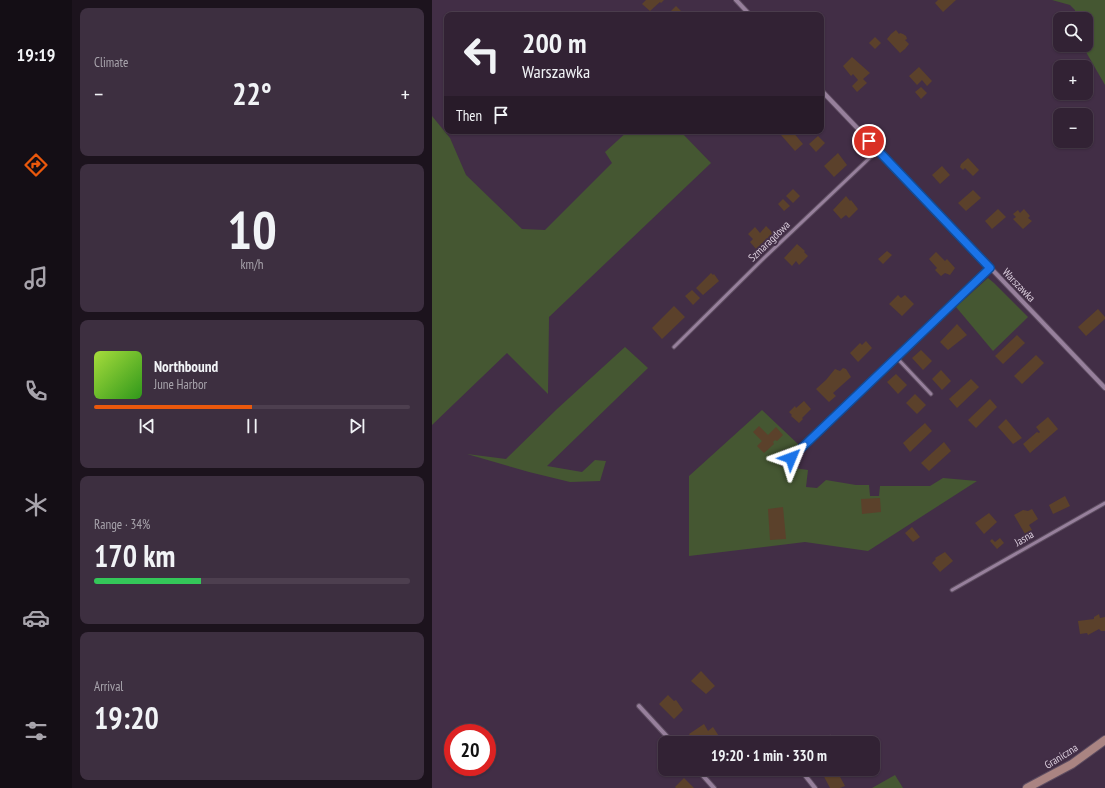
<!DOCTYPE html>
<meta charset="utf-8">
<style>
:root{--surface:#322234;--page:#3d2f40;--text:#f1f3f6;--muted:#a8a4ac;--line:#4d3f4f;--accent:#ea580c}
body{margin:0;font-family:"PT Sans Narrow",sans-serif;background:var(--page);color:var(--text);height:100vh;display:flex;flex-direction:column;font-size:15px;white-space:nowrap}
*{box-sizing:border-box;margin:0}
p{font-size:13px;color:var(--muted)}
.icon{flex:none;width:22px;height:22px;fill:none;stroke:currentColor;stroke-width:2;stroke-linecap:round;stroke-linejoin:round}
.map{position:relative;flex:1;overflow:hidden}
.sheet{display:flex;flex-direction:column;gap:8px;padding:8px;background:#1c131d;width:360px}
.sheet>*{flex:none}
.top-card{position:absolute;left:12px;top:12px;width:380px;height:122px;border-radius:8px;box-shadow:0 1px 3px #0004,0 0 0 1px var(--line);background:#322234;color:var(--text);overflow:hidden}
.buttons{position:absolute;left:621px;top:12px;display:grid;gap:8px}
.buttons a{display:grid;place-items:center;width:40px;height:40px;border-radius:8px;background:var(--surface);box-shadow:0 1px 3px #0004,0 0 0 1px var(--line);font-size:20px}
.speed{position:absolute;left:12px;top:724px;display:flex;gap:8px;font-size:20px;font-weight:700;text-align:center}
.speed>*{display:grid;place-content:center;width:52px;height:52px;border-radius:50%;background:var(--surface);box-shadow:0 1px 3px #0004,0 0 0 1px var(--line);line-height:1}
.speed .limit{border:6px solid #d22;background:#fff;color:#111}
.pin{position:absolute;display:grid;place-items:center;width:34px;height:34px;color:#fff;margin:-17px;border:2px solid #fff;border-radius:50%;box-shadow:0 1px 4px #0007}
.me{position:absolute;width:44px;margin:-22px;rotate:46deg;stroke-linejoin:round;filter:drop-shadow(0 0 3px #0008)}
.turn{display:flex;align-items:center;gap:14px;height:84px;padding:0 12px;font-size:18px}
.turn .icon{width:52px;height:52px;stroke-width:2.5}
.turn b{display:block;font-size:28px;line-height:34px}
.then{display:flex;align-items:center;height:38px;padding:0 12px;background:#0003;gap:8px;font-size:15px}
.big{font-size:30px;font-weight:700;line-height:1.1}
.sheet .tile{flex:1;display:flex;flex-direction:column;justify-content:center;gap:6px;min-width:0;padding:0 14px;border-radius:8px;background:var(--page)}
.sheet .dial{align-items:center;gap:0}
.dial b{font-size:52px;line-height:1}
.song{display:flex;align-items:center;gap:12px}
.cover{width:48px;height:48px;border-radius:6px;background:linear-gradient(135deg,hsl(80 70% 55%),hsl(110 70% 35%))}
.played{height:4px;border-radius:2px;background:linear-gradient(90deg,var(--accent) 50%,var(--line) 50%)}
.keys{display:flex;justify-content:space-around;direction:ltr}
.heat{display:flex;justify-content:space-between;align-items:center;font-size:22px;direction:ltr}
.charge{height:6px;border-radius:3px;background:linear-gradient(90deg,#34c759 34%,var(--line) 0)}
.trip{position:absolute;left:226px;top:736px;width:222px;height:40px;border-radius:8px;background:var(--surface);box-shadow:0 1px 3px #0004,0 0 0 1px var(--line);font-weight:700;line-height:40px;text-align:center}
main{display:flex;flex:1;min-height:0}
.menu{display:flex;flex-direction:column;width:72px;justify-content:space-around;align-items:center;background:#140e15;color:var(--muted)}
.menu .icon{width:28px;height:28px}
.menu .selected{color:var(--accent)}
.menu b{font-size:18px;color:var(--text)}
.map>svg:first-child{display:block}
</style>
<main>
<nav class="menu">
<b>19:19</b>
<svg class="icon selected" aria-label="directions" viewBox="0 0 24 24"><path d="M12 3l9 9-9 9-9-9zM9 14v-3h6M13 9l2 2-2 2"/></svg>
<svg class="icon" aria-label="music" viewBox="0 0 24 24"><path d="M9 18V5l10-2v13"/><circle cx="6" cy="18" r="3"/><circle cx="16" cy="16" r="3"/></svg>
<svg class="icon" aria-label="phone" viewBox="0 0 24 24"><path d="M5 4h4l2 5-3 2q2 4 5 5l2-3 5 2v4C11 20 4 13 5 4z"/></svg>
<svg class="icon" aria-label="climate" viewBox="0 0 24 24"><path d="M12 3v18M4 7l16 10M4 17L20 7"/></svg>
<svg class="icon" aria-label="car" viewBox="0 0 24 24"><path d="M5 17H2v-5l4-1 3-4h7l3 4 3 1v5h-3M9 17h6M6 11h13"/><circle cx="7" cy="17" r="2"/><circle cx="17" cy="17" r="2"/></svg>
<svg class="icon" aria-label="filters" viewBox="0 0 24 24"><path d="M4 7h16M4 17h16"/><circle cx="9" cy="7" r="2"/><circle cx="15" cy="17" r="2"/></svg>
</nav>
<section class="sheet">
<div class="tile"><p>Climate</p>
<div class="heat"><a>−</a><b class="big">22°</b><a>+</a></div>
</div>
<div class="tile dial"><b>10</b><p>km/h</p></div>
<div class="tile">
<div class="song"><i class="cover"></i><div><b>Northbound</b><p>June Harbor</p></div></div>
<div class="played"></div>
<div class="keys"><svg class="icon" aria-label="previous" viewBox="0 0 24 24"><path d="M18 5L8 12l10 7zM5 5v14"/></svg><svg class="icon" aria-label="pause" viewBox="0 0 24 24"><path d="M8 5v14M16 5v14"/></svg><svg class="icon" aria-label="next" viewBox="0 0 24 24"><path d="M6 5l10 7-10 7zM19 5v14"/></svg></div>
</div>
<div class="tile"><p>Range · 34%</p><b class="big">170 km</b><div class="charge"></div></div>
<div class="tile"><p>Arrival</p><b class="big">19:20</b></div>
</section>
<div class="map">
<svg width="673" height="788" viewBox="0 0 673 788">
<rect width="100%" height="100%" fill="#422e46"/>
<!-- green -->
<g fill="#455732">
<path d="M620,0h53v85l-23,-40h4v-26h-11v-9l-5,-5z"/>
<path d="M0,116l18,22 16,37 56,54 23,1 67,-67 -7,-11 23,-21h52l31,32 -162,154 -1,77 -41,-41 -75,72z"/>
<path d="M556,278l6,5 34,34 -35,34 -37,-44z"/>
<path d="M193,347l23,21 -101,98 35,6 13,-12 11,1 -6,20 -30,1 -41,-10 -62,-18 39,5 51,-50z"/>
<path d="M330,410l37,35 -4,4 -13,1 -2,16 28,4 -2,17 11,1 9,-8 30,5h13l1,11h9l1,-10h50l13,-8 34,3 -109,70 -63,-9 -116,14v-80z"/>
<path d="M463,775l8,13h-31z"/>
</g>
<!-- building -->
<g fill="#5b412b">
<path d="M214,0h18l-3,3 -1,-1 -10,9 -8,-7z"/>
<path d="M506,0h18l-13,12 -8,-9z"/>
<path d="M244,6l9,9h-18z"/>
<path d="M464,30l3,4 1,-1 3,1 3,2 1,3 -2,1 4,4 -4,5 -5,4 -13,-14 4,-5z"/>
<path d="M443,37l6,6 -6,6 -6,-6z"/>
<path d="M420,57l18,16 -7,6 4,4 -10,9 -5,-6 6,-6 -5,-6 -2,2 -8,-10z"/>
<path d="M487,67l13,14 -5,5 -5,-6 -5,5 -8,-9z"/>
<path d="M489,87l6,6 -6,6 -6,-7z"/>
<path d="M353,131h7l11,13 -8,7 -14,-16z"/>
<path d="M386,136l7,7 -9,9 -7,-8z"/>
<path d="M406,153l9,12 -13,12 -10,-11z"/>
<path d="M536,158l11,12 -6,6 -8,-8 -2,2 -3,-3 1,-3z"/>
<path d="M510,166l8,9 -10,9 -8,-9z"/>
<path d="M361,189l7,7 -7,7 -7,-7z"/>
<path d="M541,190l8,8 -15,13 -8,-8z"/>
<path d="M414,196l4,5 1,-1 7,9 -9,9 -3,-3 -5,4 -8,-9z"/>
<path d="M351,199l7,7 -6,5 -6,-7z"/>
<path d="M566,209l8,8 -14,12 -7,-8z"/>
<path d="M592,209l6,7 -2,2 4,3 -9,8 -10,-10 3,-2 -3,-3 5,-4 2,3z"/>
<path d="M334,226l7,7 -17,16 -6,-7 3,-3 -5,-5 7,-7 5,6z"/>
<path d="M365,244l8,7 -1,1 4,4 -9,9 -3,-4 -4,5 -8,-8z"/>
<path d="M455,251l5,4 -9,9 -5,-5z"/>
<path d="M504,252l9,9 2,-2 8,9 -5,7 -5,-2 -4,3 -6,-6 2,-2 -8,-9z"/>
<path d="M279,273l2,2 1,-1 5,7 -16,14 -7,-7z"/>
<path d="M260,290l8,8 -7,7 -8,-9z"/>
<path d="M466,295l3,3 4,-3 9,9 -12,12 -13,-12z"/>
<path d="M242,306l11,11 -23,22 -10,-11z"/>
<path d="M666,309l7,8v2l-19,17 -8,-9z"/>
<path d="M525,324l10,11 -19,15 -8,-8z"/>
<path d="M585,335l8,8 -22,21 -8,-8z"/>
<path d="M434,341l6,7 -14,14 -8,-9 10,-10 2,2z"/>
<path d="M489,350l11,11 -9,9 -11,-12z"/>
<path d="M604,355l8,8 -22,21 -8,-8z"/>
<path d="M411,368l3,1 5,8 -18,16 3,3 -7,6 -13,-13 10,-9 9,-11 5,2z"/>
<path d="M509,370l10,11 -9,9 -10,-11z"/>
<path d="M464,374l11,11 -9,9 -11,-12z"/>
<path d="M539,379l8,8 -22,21 -8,-9z"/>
<path d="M483,394l11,11 -9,9 -11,-11z"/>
<path d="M558,399l7,8 -21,21 -8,-8z"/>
<path d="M372,401l7,8 -9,9 1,1 -4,4 -8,-7 1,-1 -3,-3 6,-6 1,2z"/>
<path d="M616,417l10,12 -28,24 -7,-9 14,-12 2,1 1,-1 -4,-5z"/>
<path d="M574,419l16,19 -9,6 -15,-17z"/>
<path d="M493,423l7,8 -22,21 -7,-9z"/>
<path d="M327,426l9,9 8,-8 7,8 -6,6 -2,-1 -2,2 1,2 -10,9 -7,-7 5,-5 -9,-9z"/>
<path d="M512,442l7,9 -22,20 -8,-8z"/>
<path d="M633,496l5,10 -17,8 -4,-9z"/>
<path d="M448,498l1,14 -19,2 -1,-15z"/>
<path d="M351,507l3,32 -16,1 -2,-31z"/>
<path d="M600,509l6,10 -9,6 3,5 -7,4 -11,-19 9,-5 5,1z"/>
<path d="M557,513l8,9 -13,12 -9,-11z"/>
<path d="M480,527l8,10 -7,5 -8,-9z"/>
<path d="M568,538l4,5 -7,6 -7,-8 2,-2 3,3z"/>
<path d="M513,552l8,9 -13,11 -8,-9 4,-4 -1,-1z"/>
<path d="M667,614l1,4 5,-1v14h-4l-2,-2 -11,6 -1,-2 -7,1 -2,-13 16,-2v-2z"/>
<path d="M269,671l14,15 -9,8 -15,-13z"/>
<path d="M236,695l6,6 2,-1 7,10 -9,9 -15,-15z"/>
<path d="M272,724l4,7 5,-4 9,14 -4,2h-13l-2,-2 -2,2h-6l-6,-9z"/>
<path d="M388,769h16l1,3 -2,1 2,3 2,-1 6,11 -5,2h-10z"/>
<path d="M427,769h15l-11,7z"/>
<path d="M252,778l10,10h-18l-1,-1z"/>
</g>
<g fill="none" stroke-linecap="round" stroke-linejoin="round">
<!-- lane casing -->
<g stroke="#5e4d61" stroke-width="5">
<g id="lane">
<path d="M242,347l90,-89 114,-108"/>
<path d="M465,358l34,36"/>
<path d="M359,458l199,-190"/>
<path d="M520,590l153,-87"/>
</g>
</g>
<!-- street casing -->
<g stroke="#5e4d61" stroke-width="6">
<g id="street">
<path d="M304,0l14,15"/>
<path d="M389,90l284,298"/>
<path d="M207,706l34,37"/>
<path d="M391,743l7,-5"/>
<path d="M265,769l17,19"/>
<path d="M368,769l15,19"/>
</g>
</g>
<!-- secondary casing -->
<g stroke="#5e4d61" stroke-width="10">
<path id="secondary" d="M595,788l45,-24 33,-24"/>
</g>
<!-- lane -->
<use href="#lane" stroke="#97809c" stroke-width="3"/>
<!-- street -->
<use href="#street" stroke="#97809c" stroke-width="4"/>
<!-- secondary -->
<use href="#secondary" stroke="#aa8482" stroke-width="8"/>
</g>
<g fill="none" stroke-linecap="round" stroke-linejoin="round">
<!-- route casing -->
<g stroke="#114b97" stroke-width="10">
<path id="route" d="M359,458l199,-190 -121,-127"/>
</g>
<!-- route -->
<use href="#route" stroke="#1a73e8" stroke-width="7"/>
</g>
<g text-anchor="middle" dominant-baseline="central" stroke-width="4" stroke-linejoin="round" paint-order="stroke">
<!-- street labels -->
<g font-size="11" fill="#dccfde" stroke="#422e46">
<text transform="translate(337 241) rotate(-44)">Szmaragdowa</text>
<text transform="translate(587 285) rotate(46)">Warszawka</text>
<text transform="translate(592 538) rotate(-30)">Jasna</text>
<text transform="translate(629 756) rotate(-32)">Graniczna</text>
</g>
</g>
</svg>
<div class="buttons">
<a><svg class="icon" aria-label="search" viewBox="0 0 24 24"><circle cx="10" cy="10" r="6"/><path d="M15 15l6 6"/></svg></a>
<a>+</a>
<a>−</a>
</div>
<div class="speed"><div class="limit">20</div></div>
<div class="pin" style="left:437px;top:141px;background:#d93025"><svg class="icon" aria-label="arrive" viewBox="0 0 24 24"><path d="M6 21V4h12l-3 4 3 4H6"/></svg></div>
<svg class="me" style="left:359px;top:458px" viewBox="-20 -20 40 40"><path d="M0-17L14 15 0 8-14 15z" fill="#1a73e8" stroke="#fff" stroke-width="4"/></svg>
<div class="trip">19:20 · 1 min · 330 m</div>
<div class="top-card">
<div class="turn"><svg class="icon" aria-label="left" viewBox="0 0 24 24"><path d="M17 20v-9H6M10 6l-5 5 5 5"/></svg><div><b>200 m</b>Warszawka</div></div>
<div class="then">Then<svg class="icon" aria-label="arrive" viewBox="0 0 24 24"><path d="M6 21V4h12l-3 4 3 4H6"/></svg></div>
</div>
</div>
</main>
